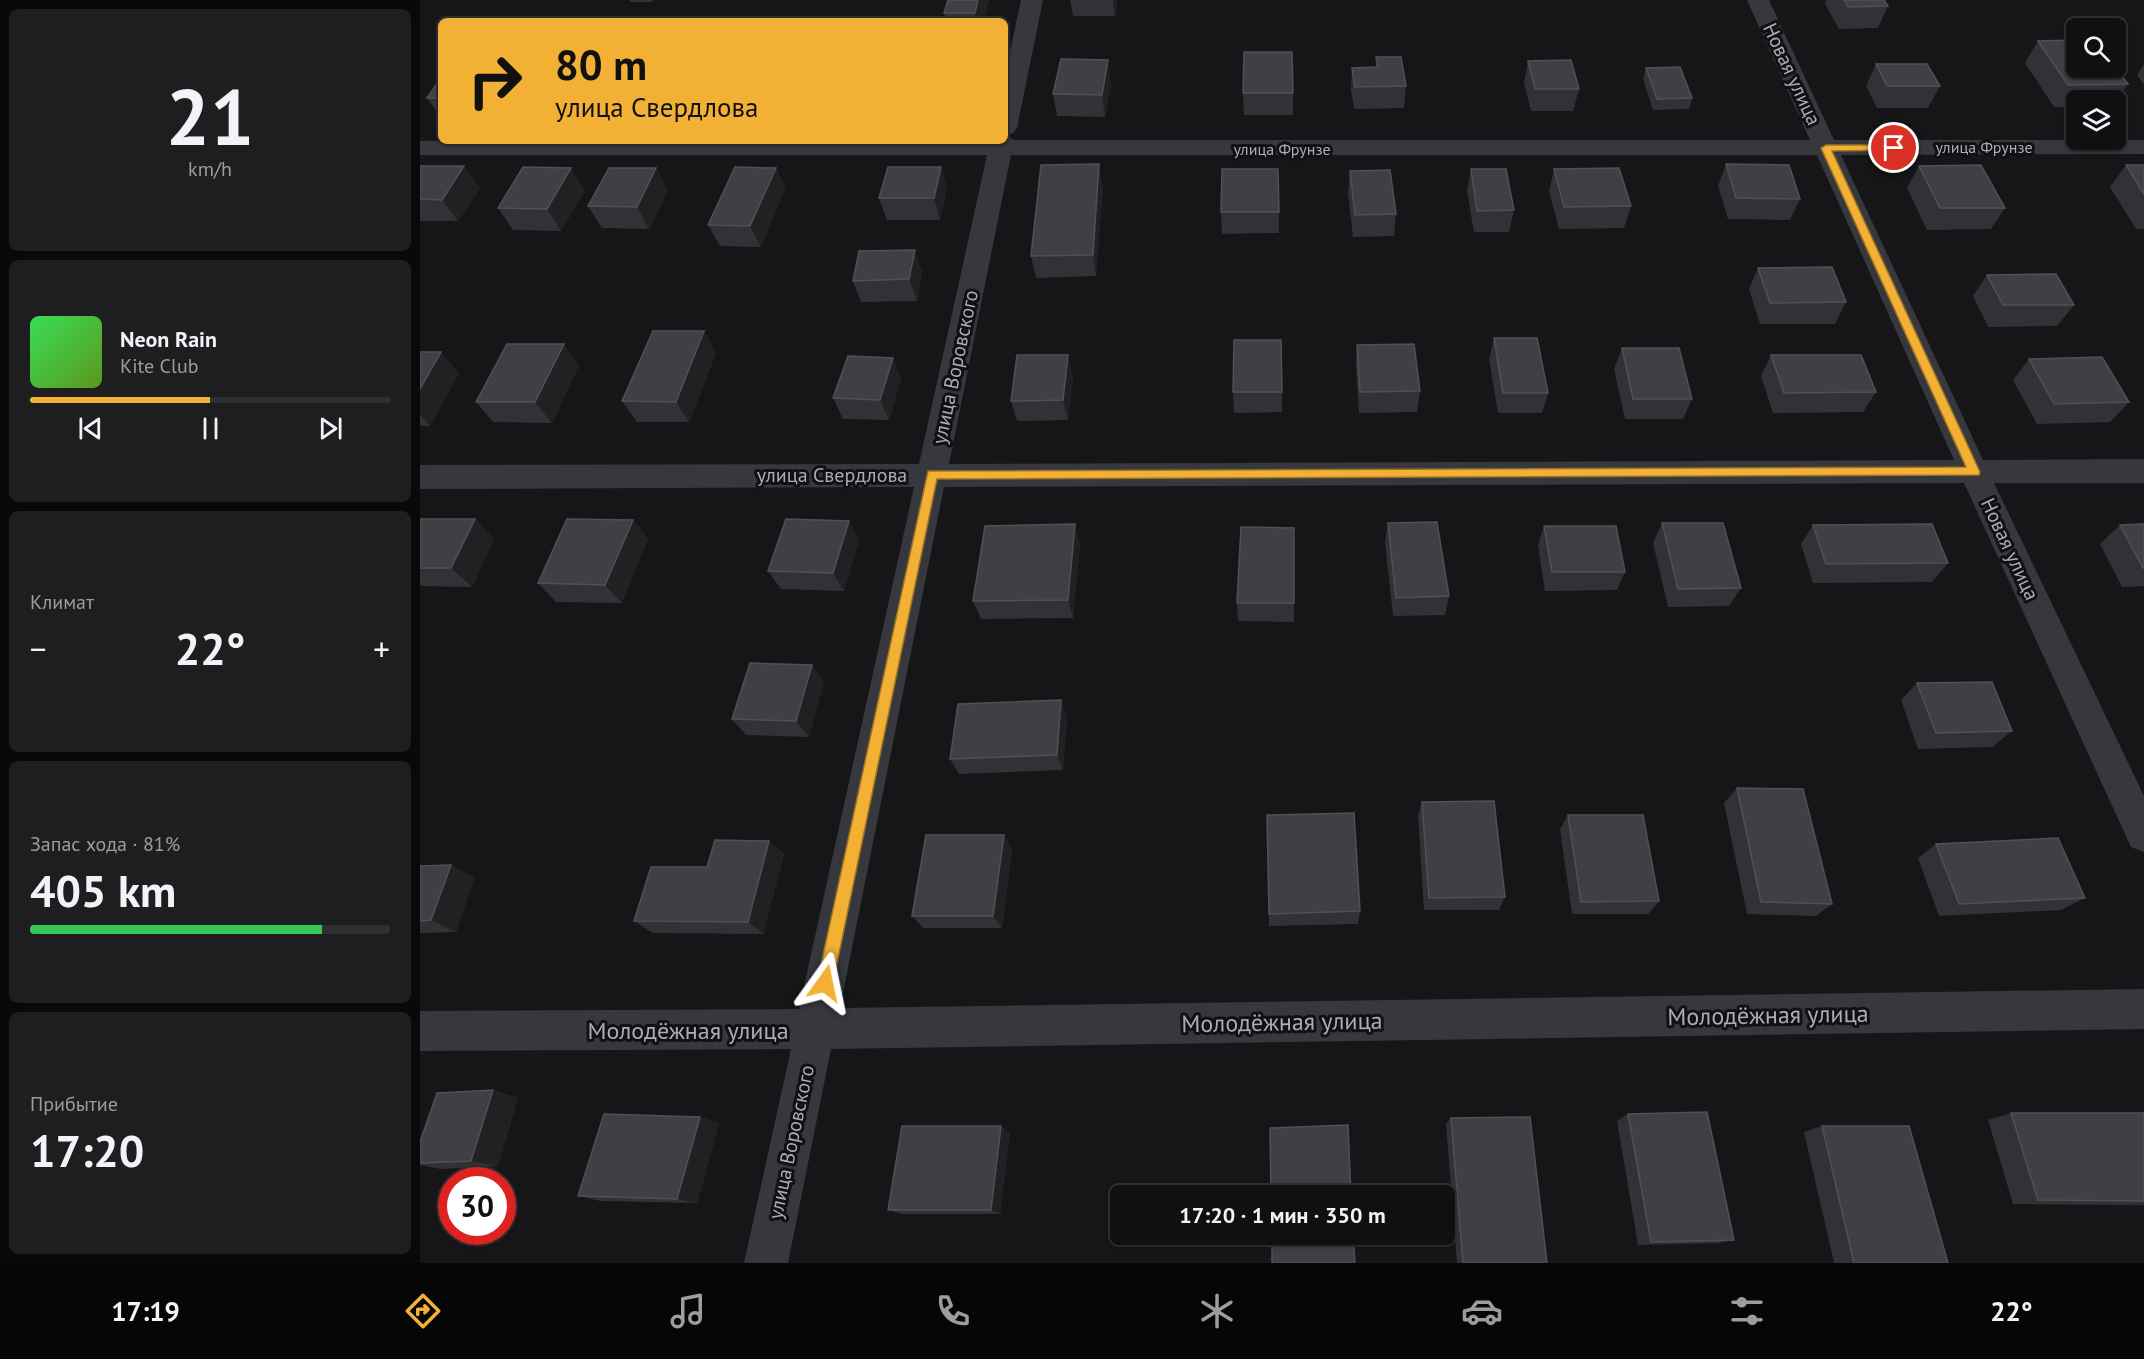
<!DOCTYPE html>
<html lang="ru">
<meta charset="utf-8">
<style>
:root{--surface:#101012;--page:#1e1e20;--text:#f1f3f6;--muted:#9c9d9f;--line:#303032;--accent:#f2b134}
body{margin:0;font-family:"PT Sans",sans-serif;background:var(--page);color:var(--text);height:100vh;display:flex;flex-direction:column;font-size:22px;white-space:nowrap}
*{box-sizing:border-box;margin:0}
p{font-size:20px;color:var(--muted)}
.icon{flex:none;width:33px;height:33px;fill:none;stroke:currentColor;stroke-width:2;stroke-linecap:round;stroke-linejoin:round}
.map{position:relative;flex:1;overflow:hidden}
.side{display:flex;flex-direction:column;gap:9px;padding:9px;background:#09090a;width:420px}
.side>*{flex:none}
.banner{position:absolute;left:18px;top:18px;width:570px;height:126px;border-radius:9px;box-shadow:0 2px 4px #0004,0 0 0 2px var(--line);background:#f2b134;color:#111;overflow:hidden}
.buttons{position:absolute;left:1646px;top:18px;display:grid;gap:12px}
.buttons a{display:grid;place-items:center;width:60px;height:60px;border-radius:9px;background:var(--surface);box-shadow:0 2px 4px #0004,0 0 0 2px var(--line);font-size:30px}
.speed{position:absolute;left:18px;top:1167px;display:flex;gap:12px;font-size:30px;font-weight:700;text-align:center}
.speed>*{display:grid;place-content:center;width:78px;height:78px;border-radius:50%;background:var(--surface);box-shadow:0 2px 4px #0004,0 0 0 2px var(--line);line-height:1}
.speed .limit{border:9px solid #d22;background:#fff;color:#111}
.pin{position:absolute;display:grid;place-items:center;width:51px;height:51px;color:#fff;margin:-26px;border:3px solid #fff;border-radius:50%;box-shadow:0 2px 6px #0007}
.me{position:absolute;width:66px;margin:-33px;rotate:12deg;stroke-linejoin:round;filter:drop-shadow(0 0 4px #0008)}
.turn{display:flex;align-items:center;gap:21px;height:126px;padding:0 18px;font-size:27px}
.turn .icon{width:78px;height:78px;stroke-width:2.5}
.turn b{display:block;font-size:42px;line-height:51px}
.big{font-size:45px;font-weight:700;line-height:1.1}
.side .tile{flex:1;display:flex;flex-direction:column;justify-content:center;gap:9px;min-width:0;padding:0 21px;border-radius:9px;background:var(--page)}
.side .dial{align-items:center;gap:0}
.dial b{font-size:78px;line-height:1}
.song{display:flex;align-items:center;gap:18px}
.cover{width:72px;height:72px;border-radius:9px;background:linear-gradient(135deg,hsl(130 70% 55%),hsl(90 70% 35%))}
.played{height:6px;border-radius:3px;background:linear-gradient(90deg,var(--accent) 50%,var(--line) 50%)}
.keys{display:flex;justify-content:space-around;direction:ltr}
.heat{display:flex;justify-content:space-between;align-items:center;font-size:33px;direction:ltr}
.charge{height:9px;border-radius:4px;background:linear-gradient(90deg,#34c759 81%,var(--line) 0)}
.trip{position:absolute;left:690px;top:1185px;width:345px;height:60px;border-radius:9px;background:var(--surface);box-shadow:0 2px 4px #0004,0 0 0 2px var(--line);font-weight:700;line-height:60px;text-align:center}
.tabs{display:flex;height:96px;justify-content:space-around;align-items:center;background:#060607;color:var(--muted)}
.tabs .icon{width:42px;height:42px}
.tabs .selected{color:var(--accent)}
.tabs b{font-size:27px;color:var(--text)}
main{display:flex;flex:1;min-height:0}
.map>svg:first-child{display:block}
</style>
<main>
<section class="side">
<div class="tile dial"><b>21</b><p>km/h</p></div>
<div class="tile">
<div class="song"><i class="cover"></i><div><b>Neon Rain</b><p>Kite Club</p></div></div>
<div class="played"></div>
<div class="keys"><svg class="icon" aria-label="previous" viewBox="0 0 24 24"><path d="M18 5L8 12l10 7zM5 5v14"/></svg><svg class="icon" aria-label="pause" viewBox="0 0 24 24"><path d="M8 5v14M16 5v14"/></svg><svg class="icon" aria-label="next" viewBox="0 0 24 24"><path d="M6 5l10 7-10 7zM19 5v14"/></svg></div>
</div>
<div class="tile"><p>Климат</p>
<div class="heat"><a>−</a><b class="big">22°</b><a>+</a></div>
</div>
<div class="tile"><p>Запас хода · 81%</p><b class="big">405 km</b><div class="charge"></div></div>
<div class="tile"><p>Прибытие</p><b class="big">17:20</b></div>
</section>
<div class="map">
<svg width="1724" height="1263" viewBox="0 0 1724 1263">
<rect width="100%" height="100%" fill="#161618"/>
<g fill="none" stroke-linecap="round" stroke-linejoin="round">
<!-- minor -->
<path fill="#37383d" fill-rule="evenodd" d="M601,0h22l-26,128 -4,5 -6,2 6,5h797l-63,-140h22l65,140h310v14l-303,1 142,305 161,-1v24h-150l150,313v56l-13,-5 -167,-364 -1020,4 -104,521 1304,-19v40l-1313,20 -43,214h-44l47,-214 -371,2v-40l379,-2 115,-522 -494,2v-24l499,-1 68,-309h-567v-14h585v-67zM591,155h806l137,305 -1005,4z"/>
</g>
<!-- wall -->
<g fill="#323236">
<path d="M209,0h24l-1,2h-22z"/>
<path d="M528,0h41l-6,21h-37l-2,-8z"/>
<path d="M650,0h47l-2,16h-42z"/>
<path d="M1406,0h58l4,6 -10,22 -39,1 -14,-25z"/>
<path d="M1618,41l90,43 -13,18v-2h-39v7h-22l-29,-44z"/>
<path d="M956,57l30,29 -2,22 -50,1 -3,-19 1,-22 24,-1z"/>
<path d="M1108,61l51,28 -6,22h-42l-7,-28z"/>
<path d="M1456,64l64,22 -12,22h-51l-11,-22z"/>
<path d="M1724,64v21l-7,-10z"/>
<path d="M1226,68l46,30 -3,11 -36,1 -10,-31z"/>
<path d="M21,78v40l-14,-20z"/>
<path d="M691,82l-6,35 -48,-1 -4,-22z"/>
<path d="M823,93h50v22h-49z"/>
<path d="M1306,164l74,35 -10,21 -62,-1 -10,-33z"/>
<path d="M1706,165h18v64h-8l-26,-42z"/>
<path d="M0,166l60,22 -22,33h-38z"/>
<path d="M1499,166l86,42 -14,21 -64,1 -20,-42z"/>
<path d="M521,167l6,22 -7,31h-53l-8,-22z"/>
<path d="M356,168l9,21 -24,58 -41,-1 -12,-21z"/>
<path d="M858,169l1,64 -57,1 -1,-22z"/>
<path d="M1051,169l43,41 -5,22h-35l-7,-41z"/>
<path d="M1134,169l77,37 -7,22 -65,1 -10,-38z"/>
<path d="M930,171l46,43 -2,22 -41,1 -5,-44z"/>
<path d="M683,186l-7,90 -60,2 -5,-22z"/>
<path d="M165,190l-24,41 -48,-1 -15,-22z"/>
<path d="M248,190l-19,39 -47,-1 -14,-22z"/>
<path d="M1338,268l88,34 -11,22h-75l-11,-35z"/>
<path d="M502,271l-5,30 -56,1 -8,-21z"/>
<path d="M1567,275l87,30 -17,21 -69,1 -15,-31z"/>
<path d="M284,331l12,22 -27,69h-52l-15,-21z"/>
<path d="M1074,338l54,55 -6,20h-44l-9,-54z"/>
<path d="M937,345l63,46 -3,21 -58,1 -3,-47z"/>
<path d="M1202,348l70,51 -9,20h-58l-11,-50z"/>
<path d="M0,352l39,21 -29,53h-10z"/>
<path d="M1351,355l105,37 -13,20 -90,1 -12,-37z"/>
<path d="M1609,359l100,43 -19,20 -73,2 -24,-44z"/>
<path d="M159,365l-27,58 -59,-1 -17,-20z"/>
<path d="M653,375l-5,45 -51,1 -6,-20z"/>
<path d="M481,379l-12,41 -46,-1 -10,-21z"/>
<path d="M813,392h49v20l-48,1z"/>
<path d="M0,519h55l19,20 -22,48 -52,-1z"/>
<path d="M213,520l15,19 -26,64 -66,-1 -18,-19z"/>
<path d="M968,523l61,73 -4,19 -52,1 -8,-74z"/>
<path d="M1242,523l79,65 -12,18 -61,1 -15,-64z"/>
<path d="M1724,524v62l-22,1 -22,-43 20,-19z"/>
<path d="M1393,525l135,38 -16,19 -119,1 -12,-39z"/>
<path d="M1124,526l81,46 -8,18 -72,1 -7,-46z"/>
<path d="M874,528v94l-56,-1 -1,-18z"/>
<path d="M439,540l-15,51 -63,-2 -13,-18z"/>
<path d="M660,544l-7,74 -92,1 -8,-18z"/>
<path d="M404,682l-15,55 -63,-2 -14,-16z"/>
<path d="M1497,683l95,48 -20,16 -74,2 -17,-49z"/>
<path d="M647,717l-4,53 -104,4 -9,-15z"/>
<path d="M1317,788l95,116 -16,12 -69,-2 -23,-111z"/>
<path d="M1002,802l83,95 -6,13h-75l-6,-94z"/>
<path d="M847,815l93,96 -2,13 -89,2z"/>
<path d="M1148,815l91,86 -11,13h-76l-12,-85z"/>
<path d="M349,841l15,13 -21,80 -110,-1 -19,-12 73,-54z"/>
<path d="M1516,844l149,54 -24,12 -122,6 -21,-58z"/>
<path d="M592,848l-10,80h-79l-11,-12z"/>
<path d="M31,865l23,13 -18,54 -36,1v-67z"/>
<path d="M73,1090l25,8 -20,68 -57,3 -21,-4v-2z"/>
<path d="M1591,1113h133v92l-131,-1 -25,-84z"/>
<path d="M1208,1114l106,126 -15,3 -81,2 -21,-124z"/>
<path d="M280,1117l19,6 -22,80 -96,-2 -23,-5z"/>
<path d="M1031,1118l96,145h-90l-11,-139z"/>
<path d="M1402,1126l126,137h-114l-30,-131z"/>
<path d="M590,1133l-10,81h-99l-13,-4z"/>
</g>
<!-- shaded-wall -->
<g fill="#212124">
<path d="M558,0h11l-6,21h-6l-2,-8z"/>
<path d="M693,0h4l-2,16z"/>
<path d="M688,60l3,22 -6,35 -3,-22z"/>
<path d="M679,164l4,22 -7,90 -3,-21z"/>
<path d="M44,166l16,22 -22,33 -16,-21z"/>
<path d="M521,167l6,22 -7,31 -6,-22z"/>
<path d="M151,168l14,22 -24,41 -14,-22z"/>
<path d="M236,168l12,22 -19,39 -12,-22z"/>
<path d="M356,168l9,21 -24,58 -11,-21z"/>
<path d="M495,250l7,21 -5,30 -8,-22z"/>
<path d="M284,331l12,22 -27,69 -13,-20z"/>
<path d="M144,344l15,21 -27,58 -17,-21z"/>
<path d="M21,352l18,21 -29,53 -10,-11v-26z"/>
<path d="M648,355l5,20 -5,45 -5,-20z"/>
<path d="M473,358l8,21 -12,41 -9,-20z"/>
<path d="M55,519l19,20 -22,48 -21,-19z"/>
<path d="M213,520l15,19 -26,64 -17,-18z"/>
<path d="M429,521l10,19 -15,51 -11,-18z"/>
<path d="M655,524l5,20 -7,74 -5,-18z"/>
<path d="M392,665l12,17 -15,55 -13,-16z"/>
<path d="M641,700l6,17 -4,53 -6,-15z"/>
<path d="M584,835l8,13 -10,80 -9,-12z"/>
<path d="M349,841l15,13 -21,80 -15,-12z"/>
<path d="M31,865l23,13 -18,54 -25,-12z"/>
<path d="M73,1090l25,8 -20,68 -27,-5z"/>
<path d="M280,1117l19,6 -22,80 -20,-4z"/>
<path d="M581,1126l9,7 -10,81 -9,-4z"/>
</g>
<!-- building -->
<g fill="#3f3f44" stroke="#4f5156" stroke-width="1.5">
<path d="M528,0h30l-3,13h-31z"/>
<path d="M1424,0h40l4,6 -40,1z"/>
<path d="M1656,40v28l39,-1 13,17 -60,1 -30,-44z"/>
<path d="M824,52h48l1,41h-50z"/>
<path d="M956,57h25l5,29 -51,1 -3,-19 26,-1z"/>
<path d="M641,59l47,1 -6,35 -49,-1z"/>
<path d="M1151,60l8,29h-44l-7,-28z"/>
<path d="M1456,64h51l13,22h-53z"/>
<path d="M1260,67l12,31 -35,1 -11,-31z"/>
<path d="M21,78v20h-14z"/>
<path d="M679,164l-6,91 -62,1 10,-91z"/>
<path d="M1306,164l63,1 11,34 -64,-1z"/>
<path d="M1561,165l24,43h-65l-21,-42z"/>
<path d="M1706,165h18v29z"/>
<path d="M0,166h44l-22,34 -22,-1z"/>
<path d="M103,167l48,1 -24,41 -49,-1z"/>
<path d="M315,167l41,1 -26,58 -42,-1z"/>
<path d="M468,167h53l-7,31h-55z"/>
<path d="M189,168h47l-19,39 -49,-1z"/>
<path d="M1199,168l12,38 -67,1 -10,-38z"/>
<path d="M802,169h56l1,43h-58z"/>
<path d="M1051,169h35l8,41 -37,1z"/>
<path d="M970,170l6,44 -41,1 -5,-44z"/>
<path d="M495,250l-6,29 -56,2 6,-30z"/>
<path d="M1412,267l14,35 -76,1 -12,-35z"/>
<path d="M1636,274l18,31h-71l-16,-30z"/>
<path d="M233,331h51l-28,71 -54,-1z"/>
<path d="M1074,338h43l11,55h-45z"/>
<path d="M814,340h47l1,52h-49z"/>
<path d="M87,344h57l-29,58h-59z"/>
<path d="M994,344l6,47 -60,1 -3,-47z"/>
<path d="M1202,348h57l13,51h-59z"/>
<path d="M0,352h21l-21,37z"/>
<path d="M597,355h51l-5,45 -52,1z"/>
<path d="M1351,355h90l15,37 -92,1z"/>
<path d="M428,356l45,2 -13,42 -47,-2z"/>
<path d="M1682,357l27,45 -75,2 -25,-45z"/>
<path d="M0,519h55l-24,49h-31z"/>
<path d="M147,519l66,1 -28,65 -67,-2z"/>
<path d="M366,519l63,2 -16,52 -65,-2z"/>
<path d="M1017,522l12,74 -53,2 -8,-75z"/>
<path d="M1242,523h61l18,65 -63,1z"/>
<path d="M655,524l-7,76 -95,1 12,-75z"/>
<path d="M1512,524l16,39 -122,1 -13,-39z"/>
<path d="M1724,524v44h-1l-23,-43z"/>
<path d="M1124,526h72l9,46h-73z"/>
<path d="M821,527l53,1v75h-57z"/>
<path d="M330,663l62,2 -16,56 -64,-2z"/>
<path d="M1572,682l20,49 -76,2 -19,-50z"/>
<path d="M641,700l-4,55 -107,4 8,-55z"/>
<path d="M1317,788l66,1 29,115 -71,-2z"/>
<path d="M1074,801l11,96 -76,1 -7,-96z"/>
<path d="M934,813l6,98 -91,3 -2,-99z"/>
<path d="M1148,815h75l16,86 -78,1z"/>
<path d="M506,835h78l-11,81h-81z"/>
<path d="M1638,838l27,60 -126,6 -23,-60z"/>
<path d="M295,840l54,1 -21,81 -114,-1 17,-54h56z"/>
<path d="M31,865l-20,55 -11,1v-55z"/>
<path d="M73,1090l-22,71 -51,2v-21l17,-49z"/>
<path d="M1287,1112l27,128 -83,2 -23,-128z"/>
<path d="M1591,1113h133v88l-106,-1z"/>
<path d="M184,1114l96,3 -23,82 -99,-3z"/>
<path d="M1110,1117l17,146h-84l-12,-145z"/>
<path d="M928,1125l3,71h-80l-1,-68z"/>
<path d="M482,1126h99l-10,84h-103z"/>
<path d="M1402,1126h87l39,137h-94z"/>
<path d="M852,1234h81l2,29h-83z"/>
</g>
<!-- route -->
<path fill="#f2b134" stroke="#9d7322" stroke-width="1.5" d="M1474,145l3,1v4l-65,1 148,321 -1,3 -1042,4 -104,504 -3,6 -5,2 -6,-2 -2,-6 111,-512 1038,-4 -145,-319 5,-3z"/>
<g text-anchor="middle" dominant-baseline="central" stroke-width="6" stroke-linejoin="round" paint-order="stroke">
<!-- far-street labels -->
<g font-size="16" fill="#a8adb8" stroke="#111113">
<text x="1564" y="147">улица Фрунзе</text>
<text x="862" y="149">улица Фрунзе</text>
</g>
<!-- street labels -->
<g font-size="20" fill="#a8adb8" stroke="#111113">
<text transform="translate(1372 74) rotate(65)">Новая улица</text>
<text transform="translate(535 367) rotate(-78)">улица Воровского</text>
<text x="412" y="475">улица Свердлова</text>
<text transform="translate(1590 549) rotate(65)">Новая улица</text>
<text transform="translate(371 1142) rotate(-78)">улица Воровского</text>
</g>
<!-- near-street labels -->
<g font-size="24" fill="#a8adb8" stroke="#111113">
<text transform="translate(1348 1015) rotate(-1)">Молодёжная улица</text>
<text transform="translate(862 1022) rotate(-1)">Молодёжная улица</text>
<text x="268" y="1030">Молодёжная улица</text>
</g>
</g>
</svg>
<div class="buttons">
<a><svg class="icon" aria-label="search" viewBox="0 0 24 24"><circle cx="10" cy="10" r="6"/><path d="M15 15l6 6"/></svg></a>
<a><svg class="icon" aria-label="layers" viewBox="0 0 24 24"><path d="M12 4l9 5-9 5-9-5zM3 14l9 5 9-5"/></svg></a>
</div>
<div class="speed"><div class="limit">30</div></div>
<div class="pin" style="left:1474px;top:148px;background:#d93025"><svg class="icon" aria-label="arrive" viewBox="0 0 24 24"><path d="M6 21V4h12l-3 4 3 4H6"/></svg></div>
<svg class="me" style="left:405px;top:983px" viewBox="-20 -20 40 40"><path d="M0-17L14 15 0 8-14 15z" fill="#f2b134" stroke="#fff" stroke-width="4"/></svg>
<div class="trip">17:20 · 1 мин · 350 m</div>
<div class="banner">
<div class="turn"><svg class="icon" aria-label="right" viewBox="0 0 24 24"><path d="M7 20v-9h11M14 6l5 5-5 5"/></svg><div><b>80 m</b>улица Свердлова</div></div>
</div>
</div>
</main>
<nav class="tabs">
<b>17:19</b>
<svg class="icon selected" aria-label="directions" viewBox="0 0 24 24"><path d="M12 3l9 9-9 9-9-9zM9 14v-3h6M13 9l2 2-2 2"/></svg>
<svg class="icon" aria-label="music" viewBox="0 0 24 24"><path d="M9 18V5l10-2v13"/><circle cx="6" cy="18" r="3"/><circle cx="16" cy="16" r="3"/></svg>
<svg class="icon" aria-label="phone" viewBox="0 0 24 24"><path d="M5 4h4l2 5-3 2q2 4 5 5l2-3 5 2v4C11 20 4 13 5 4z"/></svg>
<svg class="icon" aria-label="climate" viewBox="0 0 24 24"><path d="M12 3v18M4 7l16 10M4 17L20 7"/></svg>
<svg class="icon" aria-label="car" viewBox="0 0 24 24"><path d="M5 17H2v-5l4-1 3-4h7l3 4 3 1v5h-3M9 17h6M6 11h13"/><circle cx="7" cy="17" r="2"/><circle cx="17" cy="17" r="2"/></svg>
<svg class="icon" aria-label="filters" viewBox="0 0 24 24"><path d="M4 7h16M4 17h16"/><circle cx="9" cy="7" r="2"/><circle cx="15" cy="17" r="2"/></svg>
<b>22°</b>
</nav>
